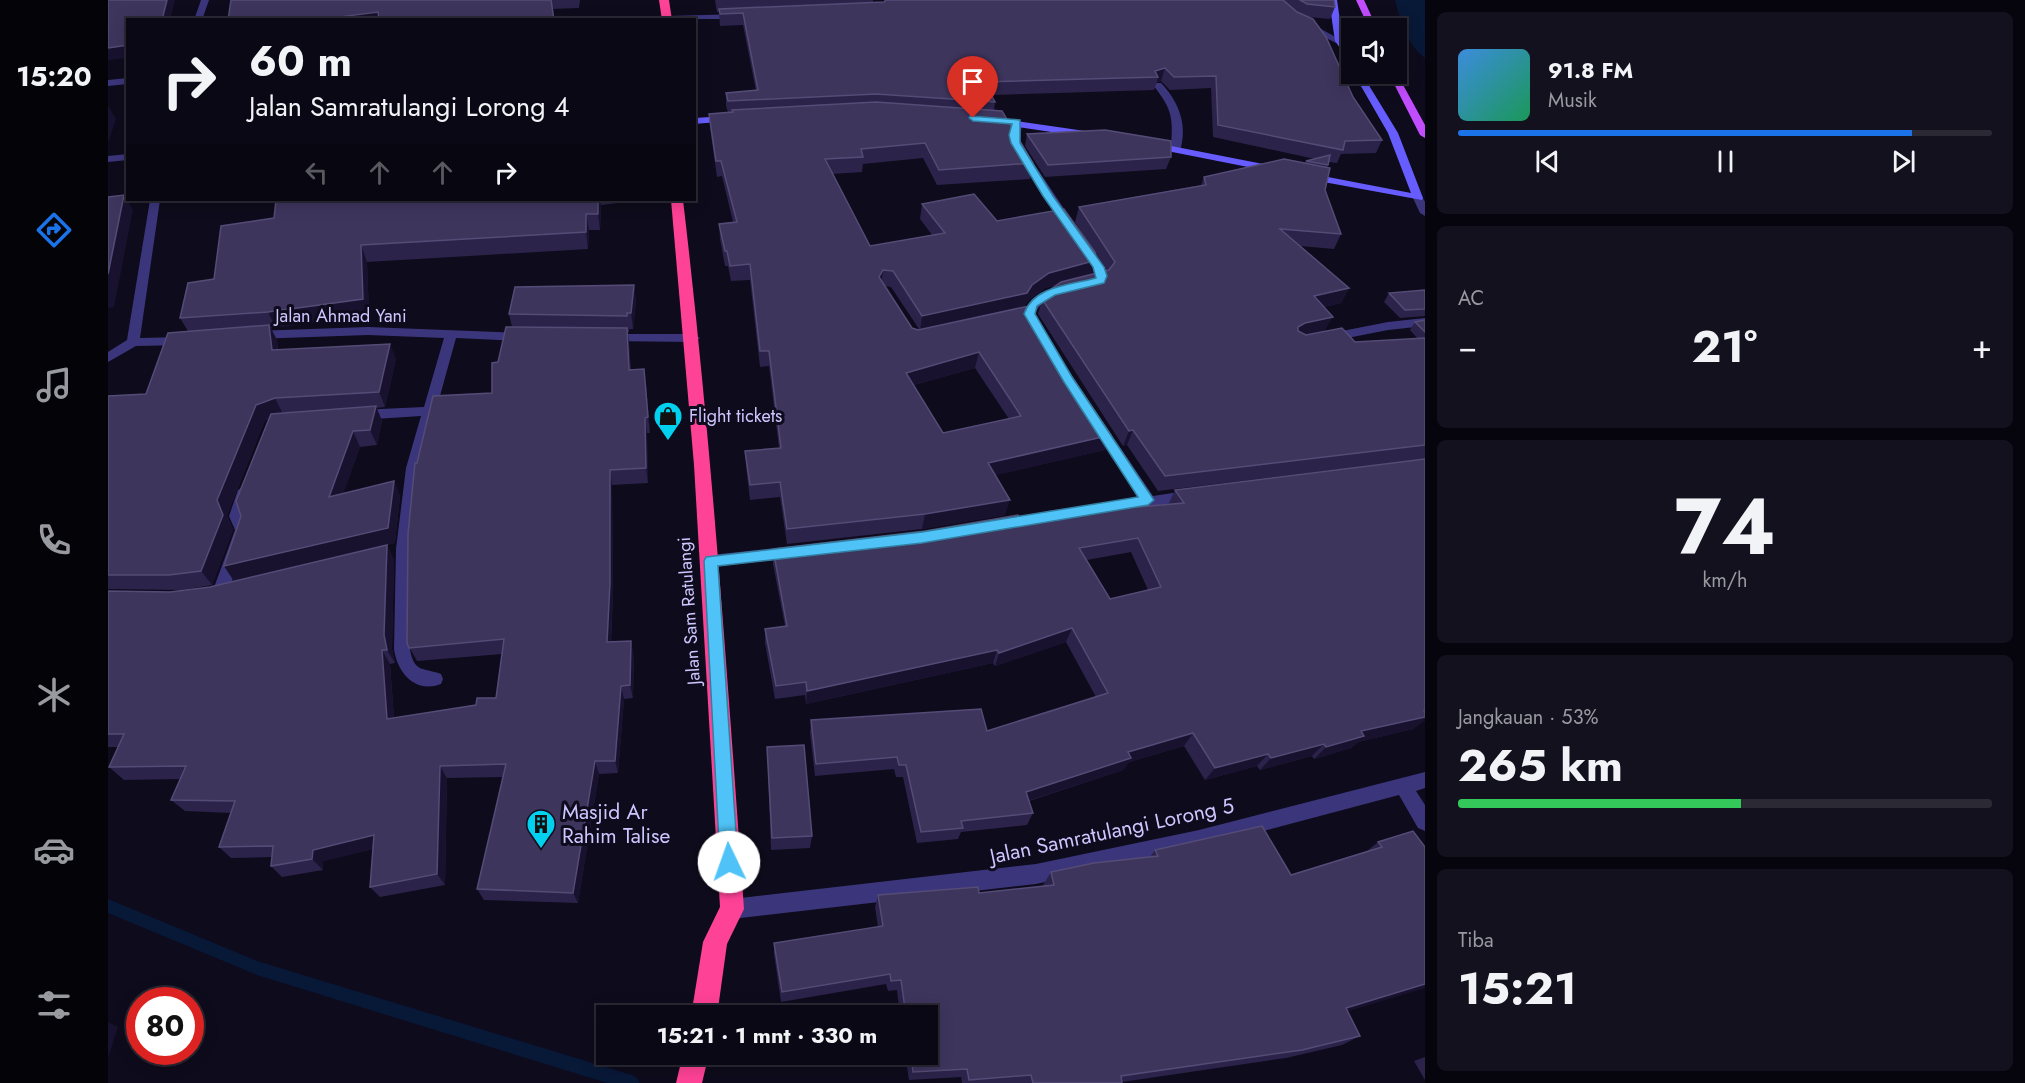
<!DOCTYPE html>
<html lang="id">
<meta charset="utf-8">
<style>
:root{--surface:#0a0815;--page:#13111e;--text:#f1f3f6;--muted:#999aa0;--line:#2a2934;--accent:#1a73e8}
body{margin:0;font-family:Jost,sans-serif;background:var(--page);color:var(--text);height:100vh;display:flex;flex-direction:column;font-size:22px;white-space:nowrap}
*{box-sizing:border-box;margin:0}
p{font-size:20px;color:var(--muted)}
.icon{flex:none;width:33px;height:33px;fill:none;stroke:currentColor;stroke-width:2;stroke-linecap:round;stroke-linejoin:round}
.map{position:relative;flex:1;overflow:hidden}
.side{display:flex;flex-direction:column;gap:12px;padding:12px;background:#06040c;width:600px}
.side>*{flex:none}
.guide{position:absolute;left:18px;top:18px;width:570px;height:183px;border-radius:0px;box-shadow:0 3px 15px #0003,0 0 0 2px var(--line);background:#0a0815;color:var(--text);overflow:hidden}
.tools{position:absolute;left:1233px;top:18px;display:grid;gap:12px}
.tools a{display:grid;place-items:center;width:66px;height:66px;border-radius:0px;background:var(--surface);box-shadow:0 3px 15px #0003,0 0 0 2px var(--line);font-size:30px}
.speed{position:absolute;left:18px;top:987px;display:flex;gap:12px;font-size:30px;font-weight:700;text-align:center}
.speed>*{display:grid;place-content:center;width:78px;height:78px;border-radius:50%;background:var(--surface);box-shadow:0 3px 15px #0003,0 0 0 2px var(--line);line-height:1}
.speed .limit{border:9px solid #d22;background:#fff;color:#111}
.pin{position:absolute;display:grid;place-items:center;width:51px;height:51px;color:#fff;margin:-62px -26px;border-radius:50% 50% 50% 0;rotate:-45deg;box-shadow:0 0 6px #0007}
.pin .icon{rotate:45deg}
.me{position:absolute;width:66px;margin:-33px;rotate:357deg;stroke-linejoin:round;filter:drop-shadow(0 0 4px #0008)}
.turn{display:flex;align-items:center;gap:21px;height:126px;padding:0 24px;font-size:27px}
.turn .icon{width:78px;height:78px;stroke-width:2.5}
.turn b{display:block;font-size:42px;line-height:51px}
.lanes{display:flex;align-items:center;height:57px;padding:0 24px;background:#0003;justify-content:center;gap:30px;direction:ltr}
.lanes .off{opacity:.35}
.big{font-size:45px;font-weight:700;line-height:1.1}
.side .card{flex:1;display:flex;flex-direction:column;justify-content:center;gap:9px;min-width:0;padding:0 21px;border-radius:9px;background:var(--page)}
.side .dial{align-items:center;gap:0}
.dial b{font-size:78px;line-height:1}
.song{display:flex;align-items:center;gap:18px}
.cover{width:72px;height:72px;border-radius:9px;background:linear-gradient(135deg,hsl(210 70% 55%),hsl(150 70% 35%))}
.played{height:6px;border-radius:3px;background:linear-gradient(90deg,var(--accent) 85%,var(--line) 85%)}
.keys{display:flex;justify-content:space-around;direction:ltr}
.heat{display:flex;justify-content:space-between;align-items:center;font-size:33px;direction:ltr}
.charge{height:9px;border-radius:4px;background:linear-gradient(90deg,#34c759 53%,var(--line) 0)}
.trip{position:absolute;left:488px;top:1005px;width:342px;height:60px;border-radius:0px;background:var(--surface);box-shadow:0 3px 15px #0003,0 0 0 2px var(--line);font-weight:700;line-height:60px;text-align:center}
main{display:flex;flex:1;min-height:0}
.tab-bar{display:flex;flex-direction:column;width:108px;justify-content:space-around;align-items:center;background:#040308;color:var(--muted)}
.tab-bar .icon{width:42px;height:42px}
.tab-bar .current{color:var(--accent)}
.tab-bar b{font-size:27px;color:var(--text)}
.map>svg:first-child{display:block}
</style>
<main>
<nav class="tab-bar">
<b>15:20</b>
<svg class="icon current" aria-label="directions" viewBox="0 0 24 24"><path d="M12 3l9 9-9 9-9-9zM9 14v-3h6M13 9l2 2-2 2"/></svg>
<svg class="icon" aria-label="music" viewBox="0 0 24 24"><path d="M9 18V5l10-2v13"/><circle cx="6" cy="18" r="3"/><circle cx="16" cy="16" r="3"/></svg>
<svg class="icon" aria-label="phone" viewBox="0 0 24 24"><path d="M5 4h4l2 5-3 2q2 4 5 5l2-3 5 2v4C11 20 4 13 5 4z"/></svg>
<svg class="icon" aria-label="climate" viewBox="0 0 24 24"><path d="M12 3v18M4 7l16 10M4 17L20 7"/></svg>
<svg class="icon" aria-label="car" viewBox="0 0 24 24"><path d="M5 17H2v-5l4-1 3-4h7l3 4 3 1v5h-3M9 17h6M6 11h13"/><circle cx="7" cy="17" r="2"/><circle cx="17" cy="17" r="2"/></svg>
<svg class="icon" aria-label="filters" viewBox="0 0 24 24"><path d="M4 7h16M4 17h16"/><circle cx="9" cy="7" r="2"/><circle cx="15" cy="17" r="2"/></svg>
</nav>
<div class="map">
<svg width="1317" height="1083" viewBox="0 0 1317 1083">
<rect width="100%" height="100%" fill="#0e0b1c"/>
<!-- water -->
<path fill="#081837" d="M1287,0h30v58c-19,-14 -24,-36 -30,-58z"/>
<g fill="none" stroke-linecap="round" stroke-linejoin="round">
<!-- stream -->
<path fill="#081837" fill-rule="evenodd" d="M0,899l149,62 375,114 5,3 3,5h-33l-350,-108 -149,-62z"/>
<!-- street -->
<g fill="#3b367b" fill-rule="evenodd">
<path d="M93,0h8l-7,20h-8z"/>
<path d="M634,14l1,2 -4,3h-76l4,-3z"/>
<path d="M1196,23h6l33,18 -7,2 -32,-16z"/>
<path d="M20,78v6l-20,2v-6z"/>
<path d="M1047,83h6c18,19 27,42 19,68l-9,-2c2,-31 2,-39 -18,-64z"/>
<path d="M906,120l8,2 -2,21 55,82 -2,2h-8l-55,-84 -1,-8z"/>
<path d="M20,154v6l-20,2v-6z"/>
<path d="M1310,195l4,1 3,6v14l-5,-3 -7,-15z"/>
<path d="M42,200h10l-20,138 44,-1 6,4 -6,4 -48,1 -28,16v-10l19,-12z"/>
<path d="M977,244l4,1 19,31 -4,7 -13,4 -6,-4 11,-7 -17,-29z"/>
<path d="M954,286l6,4c-12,9 -26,7 -33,24l7,12 -6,4 -4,-1 -9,-15c7,-18 21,-23 39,-28z"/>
<path d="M1317,318v8l-37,4 -61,12 -6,-4 6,-4 61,-12z"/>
<path d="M260,327l155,6 6,4 -6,4 -67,-3 -36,130 -8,81 -2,100c4,24 12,18 31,25l2,5 -2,5c-26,10 -44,-12 -47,-35l2,-100 10,-81 15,-52 -62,4 -7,-5 7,-5 65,-3 20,-69 -76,-3 -115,4 -6,-4 6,-4z"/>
<path d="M502,334h84l6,4 -6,4 -88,-1 -2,-3 2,-3z"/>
<path d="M990,420l5,2 50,74 39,-6 7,5 -2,4 -150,24 -5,-2 -2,-4 2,-4 5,-2 92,-13 -48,-73z"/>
<path d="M137,485l7,5 -9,26 6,14 -21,63 -2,4 -6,2 -6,-2 -2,-4 23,-63 -6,-14 9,-26z"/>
<path d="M686,546l5,2 3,4 -3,4 -5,2 -83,9 -5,-2 -3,-4 3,-4 5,-2z"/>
<path d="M1317,772v16l-9,3 9,14v26l-7,-3 -19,-33 -200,53 -163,36 -304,35 -7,-3 -3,-7 3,-7 7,-3 304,-35 163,-34z"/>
</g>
<!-- secondary -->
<g fill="#675dfe" fill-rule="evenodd">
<path d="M1221,0h8l6,41 9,13v11l-17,-24z"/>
<path d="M1246,74h8l36,59 25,65 -1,2 -115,-21 -5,-3 5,-3 104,20 -23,-60z"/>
<path d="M619,116l5,3 -2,2 -36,3v-6z"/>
<path d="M880,117l104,15 5,3 -5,3 -107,-16 -2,-2z"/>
<path d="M1043,142l127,25 5,3 -5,3 -131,-26v-4z"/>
</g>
<!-- primary -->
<g fill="#c24dfe" fill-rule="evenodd">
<path d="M1248,0h8l13,28h-8z"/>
<path d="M1288,72l29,53v13l-5,-3 -31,-61z"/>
</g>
<!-- highway -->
<g fill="#fe4296" fill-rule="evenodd">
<path d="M551,0h10l3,20h-10z"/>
<path d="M563,200h12c28,236 44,472 61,709l-17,35 -10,72h-26l12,-74 17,-35 -26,-442z"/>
<path d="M575,1054h26l-7,29h-26z"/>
</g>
</g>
<!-- wall -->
<g fill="#2c234a" fill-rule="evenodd">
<path d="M123,0h349l-1,8 -27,1z"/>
<path d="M607,0h158v3l11,-1v-2h450l1,7 -5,12 -22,-2 45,80 29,43 -6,13 -35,1 -4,9 -8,-1 -2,6 -2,22 16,44 -7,15 -34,-3 49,42 -8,15 -17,4 1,24 30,11 63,-3 -8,-9 5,-8 10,-2v139l-267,32 -31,-46 -4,1 -85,-132 4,-15 15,-14 -12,3 -17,13 -4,6 87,128 -6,15 -110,25 10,40 -83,14 -135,15 -7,-47 -30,3 -4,-34 -1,-15 34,-3 -10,-82 -9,1 -10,-87 -19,1 -3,-15h-3l-5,-27 -1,-15 14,-2 -11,-46 -5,1 -7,-49 -1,-14 19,-2 -2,-6v-13l30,-2 -13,-66 -23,1 -1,-14h-2zM1053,81l9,9 41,-2 2,49 102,22 -9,2 -2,2 -100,14 -3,8 -122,22 -4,15 16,25 -94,-26 -75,-17 -2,15 12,16 -62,11 -38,-72 30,-2 1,-8 60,-6 14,27 93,-6 3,-16 -39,-52 1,-9 -4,-7 163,-5 3,-8zM987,254l11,17 -14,3 5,-14zM777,286l6,1 28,42 -7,-1zM867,368l34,51 -66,14 -29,-48z"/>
<path d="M919,134l144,23 -5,12 -121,8 -20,-31z"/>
<path d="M168,200h342v3l-17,2 -1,25h-11l-1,19 -221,13 2,53 -98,13 6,12 1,10 118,9 -11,48 -9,1 6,13 -5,24 -17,2 -17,46 51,-12 6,15 -5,47 -161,38 -10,-15 17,-50 28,-97 -4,1 -38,95 6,15 -21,55 -31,5 -73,-1v-193l38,-2 42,-63 -8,-13 34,-39 60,-61z"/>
<path d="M526,285l2,17 -3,27h-4v3h-1l1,11 2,27 15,14 4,49h-3l1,50 -36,2 1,112 -2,45 23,12 -1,44 -9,1 -6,74 -19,1 -21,129 -94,-3 -7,-11 26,-112 -56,1 -2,107 -65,12 -10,-10 3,-38 -50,12v9l-41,7 -11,-11 1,-9 -41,1 -12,-11 12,-34 -46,-2 -14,-11 9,-21 -56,1 -15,-13 9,-20h-10v-156l62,1 40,-5 177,-42 7,15 -2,89 3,14 -5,1 4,54 82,-13 20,-7 6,-44 -85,7 -10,-18 10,-180 75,-70 6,-31 14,-35 -3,-13z"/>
<path d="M1317,290v26l-25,2 -16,-16 5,-9z"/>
<path d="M1067,490l247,232 -9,7 -55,13 -7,6 -37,11 -2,-3 -52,14 -3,-4 -52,14 -21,-34 -55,16 -6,8 -94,31 4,12 -6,12 -66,7 -3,7 -41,4 -14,-66h-7l-2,-8 -79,7 -5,-43 1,-13 176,11 109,-34 -30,-55 -71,24 -2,-3 -187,41 -1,-9 -30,4 -10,-56v-14l20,-3 -12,-62v-15l341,-40 54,-4zM1023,552l17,38 -38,9 -23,-39z"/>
<path d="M659,747l45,89 -2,12 -39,2z"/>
<path d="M1305,831l-65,181 12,24 -18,9 -56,13 -164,24v1h-160l-1,-6 -52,3 -4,-26h22v-38h-27l-3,-26 -9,1 -2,-7 -105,18 -7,-48v-11l104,-16 -3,-20 3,-12 101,-2 64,-7v-1l8,-13 99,-15 5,-7 136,25 76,-24 11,-9z"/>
<path d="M1317,1057v23l-11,-19z"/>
</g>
<!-- shaded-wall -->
<g fill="#19122f">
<path d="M59,0h8l-5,20h-8z"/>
<path d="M270,12l2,8h-64z"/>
<path d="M20,45v13l-20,2v-12z"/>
<path d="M1057,68l-4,13 -4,1 1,-5 -3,-6z"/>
<path d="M0,105l8,14 -8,24z"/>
<path d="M16,195l9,15 -19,97 -6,1v-34z"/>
<path d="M490,200h2l1,5 -1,25 -2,-16z"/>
<path d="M478,214l3,16 -1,19 -2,-17z"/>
<path d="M253,245l6,17 2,53 -93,13 -8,-16z"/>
<path d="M989,260l-5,15 -47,13 -17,13 -5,8 -103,22 2,-15 110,-31 17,-12z"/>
<path d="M775,270l-2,16 -2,-9z"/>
<path d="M526,285l2,17 -3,27 -2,-16z"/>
<path d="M1241,288l-8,15 -35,8 8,-15z"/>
<path d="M1225,317l-9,15 -34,10 8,-15 7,-4z"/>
<path d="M161,325l8,15 2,26 -7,-16z"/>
<path d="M519,328l2,15 2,43 -2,-16z"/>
<path d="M282,344l6,15 -11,48 -6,-15z"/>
<path d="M871,352l-4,16 -72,20 3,-15z"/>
<path d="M536,369l2,15 4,49 -2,-16z"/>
<path d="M167,398l8,16 -18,6 -38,95 6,15 -21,55 -11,-14 16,-71 39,-95z"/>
<path d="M268,406l6,15 -5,24 -7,-15z"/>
<path d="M537,418l2,15 1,50 -2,-15z"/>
<path d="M1025,430l-6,15 -4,1 6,-15z"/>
<path d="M245,431l7,16 -23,65 -8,-15z"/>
<path d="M1003,435l-6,15 -121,28 4,-15z"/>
<path d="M502,470l2,15 1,112 -3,59 -3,-14z"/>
<path d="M286,481l6,15 -5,47 -161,38 -10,-15z"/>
<path d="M902,500l-5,15 -83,14 3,-15z"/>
<path d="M279,545l7,15 -2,89 3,14 -8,-13 -3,-15z"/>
<path d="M964,628l-6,14 -71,24 4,-13z"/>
<path d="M523,641l3,13 -1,44 -3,-13z"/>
<path d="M274,650l8,14 5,68 -8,-13z"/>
<path d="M889,650l-4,13 -187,41 1,-13z"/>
<path d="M513,686l3,13 -6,74 -3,-12z"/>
<path d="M1317,711v10l-3,1 -9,7 -55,13 -7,6 -37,11 12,-12 35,-16z"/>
<path d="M1085,733l-9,13 -55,16 -6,8 -102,33 5,-11 102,-40z"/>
<path d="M1216,744l-12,12 -52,14 11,-12z"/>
<path d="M1160,754l-11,12 -52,14 10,-12z"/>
<path d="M487,761l4,13 -21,129 -5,-10z"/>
<path d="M332,766l7,12 -2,107 -8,-11z"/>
<path d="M266,835l9,12 -60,14v9l-11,-11 1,-9z"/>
<path d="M1317,984v4l-96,29 17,-9z"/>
<path d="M0,1022l10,5 -10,31z"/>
</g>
<!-- building -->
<g fill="#3e355d" stroke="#544c76" stroke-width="1.5" fill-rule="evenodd">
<path d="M0,0h59l-5,20h-34v25l-20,3z"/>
<path d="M123,0h320l3,20h-175l-1,-8 -62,8h-88z"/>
<path d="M778,0h397l14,12 16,7 13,18 27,60 29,43 -37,1 -2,9 -125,-25 -2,-49 -42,1 -9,-9 -10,3 3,6 -174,5 11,20 -119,-8 -148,7 -2,-8 32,-3 -15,-77 -23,1 -1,-5 165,-7z"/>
<path d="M1192,0h34l1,7 -28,-3z"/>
<path d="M768,102l126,9 31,52 -94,7 -14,-27 -64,6 2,8 -38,2 45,87 75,-13 -23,-29 52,-10 23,27 67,-12 31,43 2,8 -48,13 -17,12 -5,8 -105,23 -29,-45 -10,-1 -4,7 33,51 6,2 111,-24 37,62 45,67 -123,28 22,37 -85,14 -138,15 -7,-47 -30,3 -5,-34 36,-3 -12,-97h-9l-10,-87 -20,2 -3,-15h-2l-6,-27 18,-2 -16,-61h-5l-7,-47 24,-2 -1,-2zM871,352l42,64 -78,17 -37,-60z"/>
<path d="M997,130l66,11v16l-123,8 -21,-31z"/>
<path d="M1222,155l-2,10 -22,-4z"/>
<path d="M1176,159l46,9 -5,22 16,44 -61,-5 69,59 -35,8 19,21 -28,6 -7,4v4l8,4 36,-7 13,14 70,-4v107l-260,31 -32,-46 -4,1 -87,-132 5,-7 14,-10 48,-12 6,-8 -36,-55 127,-22 -2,-8z"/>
<path d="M16,195l-16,79v-77z"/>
<path d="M168,200h322v14h-12v18l-225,13 2,54 -95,13 -88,6 8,-35 26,-4 7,-53 53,-8z"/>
<path d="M526,285l-3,28h-4v3l-118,-2 6,-27z"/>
<path d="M1317,290v19l-20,1 -16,-17z"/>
<path d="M1317,320v12l-10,-10z"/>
<path d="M161,325l3,25 118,-6 -11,48 -104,6 -19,7 -39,95 6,15 -22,56 -32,4h-61v-179l38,-2 22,-61z"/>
<path d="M398,327l121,1 2,42 15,-1 4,48 -3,1 1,50 -36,2v113l-3,59 24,-1 -1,44 -9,1 -6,75h-20l-22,132 -96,-4 29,-125 -66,2 -3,108 -67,13 4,-52 -61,15 -1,9 -41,7 2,-20 -54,1 16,-46 -64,-1 15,-34 -77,1 15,-33h-16v-143l62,1 40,-5 177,-42 -3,90 3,15h-5l5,69 89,-14 1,-7h19l8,-59 -95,9 -2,-5 1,-109 7,-71h2l16,-67 59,-3v-30l6,-1z"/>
<path d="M268,406l-6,24 -17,1 -24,66 65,-16 -6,47 -164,38 17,-50 -5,-15 35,-87z"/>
<path d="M1317,459v252h-1l1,2v4l-64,14 3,5 -38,11 -2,-3 -53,14 -3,-4 -53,14 -22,-35 -65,19 3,6 -105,34 7,21 -72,8 2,7 -42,4 -15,-67h-7l-2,-8 -81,7 -5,-44 170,-11 6,22 121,-38 -36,-65 -73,25 -2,-3 -190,41 -1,-9 -30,4 -11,-57 22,-3 -14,-77 152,-18 93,-16 3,5 92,-14 1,3 70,-6 -9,-13zM1030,538l23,49 -51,12 -31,-51z"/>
<path d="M696,745l8,91 -40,2 -5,-91z"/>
<path d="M1154,826l29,49 91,-28 -4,-5 35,-11 12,16v137l-79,24 14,28 -58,14 -181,26 1,7h-89l-2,-8 -62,5 -2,-11 -54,3 -2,-18h16v-38h-21l-5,-36 -10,1 -1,-7 -108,18 -8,-49 109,-17 -5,-31 100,-8 1,6 75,-8 -3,-13 43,-9 64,-7 -3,-6z"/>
</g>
<!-- route -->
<path fill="#4fc3f7" stroke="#337fa1" stroke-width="1.5" d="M862,116l50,4v23l33,53 51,71 3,9 -3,7 -49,12 -18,11 -2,8 37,63 82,123 -6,5 -226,38 -204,23 20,296 -3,6 -6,3 -6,-3 -3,-6 -16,-301 2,-4 216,-25 216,-35 -74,-115 -40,-68c9,-28 46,-29 72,-36l-3,-11 -50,-71 -32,-53 -2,-8 3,-11 -39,-3 -4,-3z"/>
<!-- icons -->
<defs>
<g id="shop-pin" transform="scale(1.5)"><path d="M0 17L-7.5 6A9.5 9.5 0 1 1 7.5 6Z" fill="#01d0ef" stroke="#0e0b1c"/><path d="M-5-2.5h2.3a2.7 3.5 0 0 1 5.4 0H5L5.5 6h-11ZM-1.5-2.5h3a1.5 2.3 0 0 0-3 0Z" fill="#111"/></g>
<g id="building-pin" transform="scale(1.5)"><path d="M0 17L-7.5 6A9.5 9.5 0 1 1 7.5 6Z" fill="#01d0ef" stroke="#0e0b1c"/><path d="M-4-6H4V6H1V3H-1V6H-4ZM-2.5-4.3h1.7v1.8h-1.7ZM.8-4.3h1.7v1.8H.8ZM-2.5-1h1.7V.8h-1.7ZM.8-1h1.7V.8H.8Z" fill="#111"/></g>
</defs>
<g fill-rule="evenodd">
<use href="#shop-pin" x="560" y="416"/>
<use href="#building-pin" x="433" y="824"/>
</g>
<g text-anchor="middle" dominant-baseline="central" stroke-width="6" stroke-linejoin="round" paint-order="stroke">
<!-- street labels -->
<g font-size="18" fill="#cec6ff" stroke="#0e0b1c">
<text x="233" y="316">Jalan Ahmad Yani</text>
<text transform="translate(581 611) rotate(-94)">Jalan Sam Ratulangi</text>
</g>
<!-- poi labels -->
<g font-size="18" fill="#cec6ff" stroke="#0e0b1c" text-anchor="start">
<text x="581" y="416">Flight tickets</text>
</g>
<!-- near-poi labels -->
<g font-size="21" fill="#cec6ff" stroke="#0e0b1c" text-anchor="start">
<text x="454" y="812">Masjid Ar<tspan x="454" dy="24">Rahim Talise</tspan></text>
</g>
<!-- near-street labels -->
<g font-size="21" fill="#cec6ff" stroke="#0e0b1c">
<text transform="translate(1004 831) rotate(-12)">Jalan Samratulangi Lorong 5</text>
</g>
</g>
</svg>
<div class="tools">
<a><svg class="icon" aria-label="sound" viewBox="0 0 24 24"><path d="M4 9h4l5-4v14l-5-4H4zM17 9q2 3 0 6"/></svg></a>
</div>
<div class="speed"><div class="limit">80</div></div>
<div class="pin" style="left:865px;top:118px;background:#d93025"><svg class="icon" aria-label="arrive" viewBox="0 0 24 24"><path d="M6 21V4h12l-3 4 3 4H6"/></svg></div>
<svg class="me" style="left:621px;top:862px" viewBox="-20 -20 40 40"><circle r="19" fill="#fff"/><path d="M0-13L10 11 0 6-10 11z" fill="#4fc3f7"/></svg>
<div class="trip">15:21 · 1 mnt · 330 m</div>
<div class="guide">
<div class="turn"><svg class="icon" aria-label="right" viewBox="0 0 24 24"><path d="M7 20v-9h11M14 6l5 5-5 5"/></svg><div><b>60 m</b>Jalan Samratulangi Lorong 4</div></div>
<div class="lanes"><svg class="icon off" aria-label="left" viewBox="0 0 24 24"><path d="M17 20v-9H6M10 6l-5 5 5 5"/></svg><svg class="icon off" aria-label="ahead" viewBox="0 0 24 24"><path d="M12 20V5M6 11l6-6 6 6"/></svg><svg class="icon off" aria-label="ahead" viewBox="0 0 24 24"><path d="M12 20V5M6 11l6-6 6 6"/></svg><svg class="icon" aria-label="right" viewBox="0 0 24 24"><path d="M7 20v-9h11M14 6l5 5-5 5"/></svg></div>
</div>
</div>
<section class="side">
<div class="card">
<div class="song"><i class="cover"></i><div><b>91.8 FM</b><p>Musik</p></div></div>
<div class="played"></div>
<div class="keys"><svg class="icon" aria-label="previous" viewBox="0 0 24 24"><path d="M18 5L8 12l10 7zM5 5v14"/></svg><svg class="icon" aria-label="pause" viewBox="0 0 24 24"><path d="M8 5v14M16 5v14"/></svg><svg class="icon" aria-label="next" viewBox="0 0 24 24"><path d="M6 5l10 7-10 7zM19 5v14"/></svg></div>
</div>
<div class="card"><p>AC</p>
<div class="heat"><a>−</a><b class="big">21°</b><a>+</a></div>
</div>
<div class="card dial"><b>74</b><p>km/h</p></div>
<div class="card"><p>Jangkauan · 53%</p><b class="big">265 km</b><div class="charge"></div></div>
<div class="card"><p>Tiba</p><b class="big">15:21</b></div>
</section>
</main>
